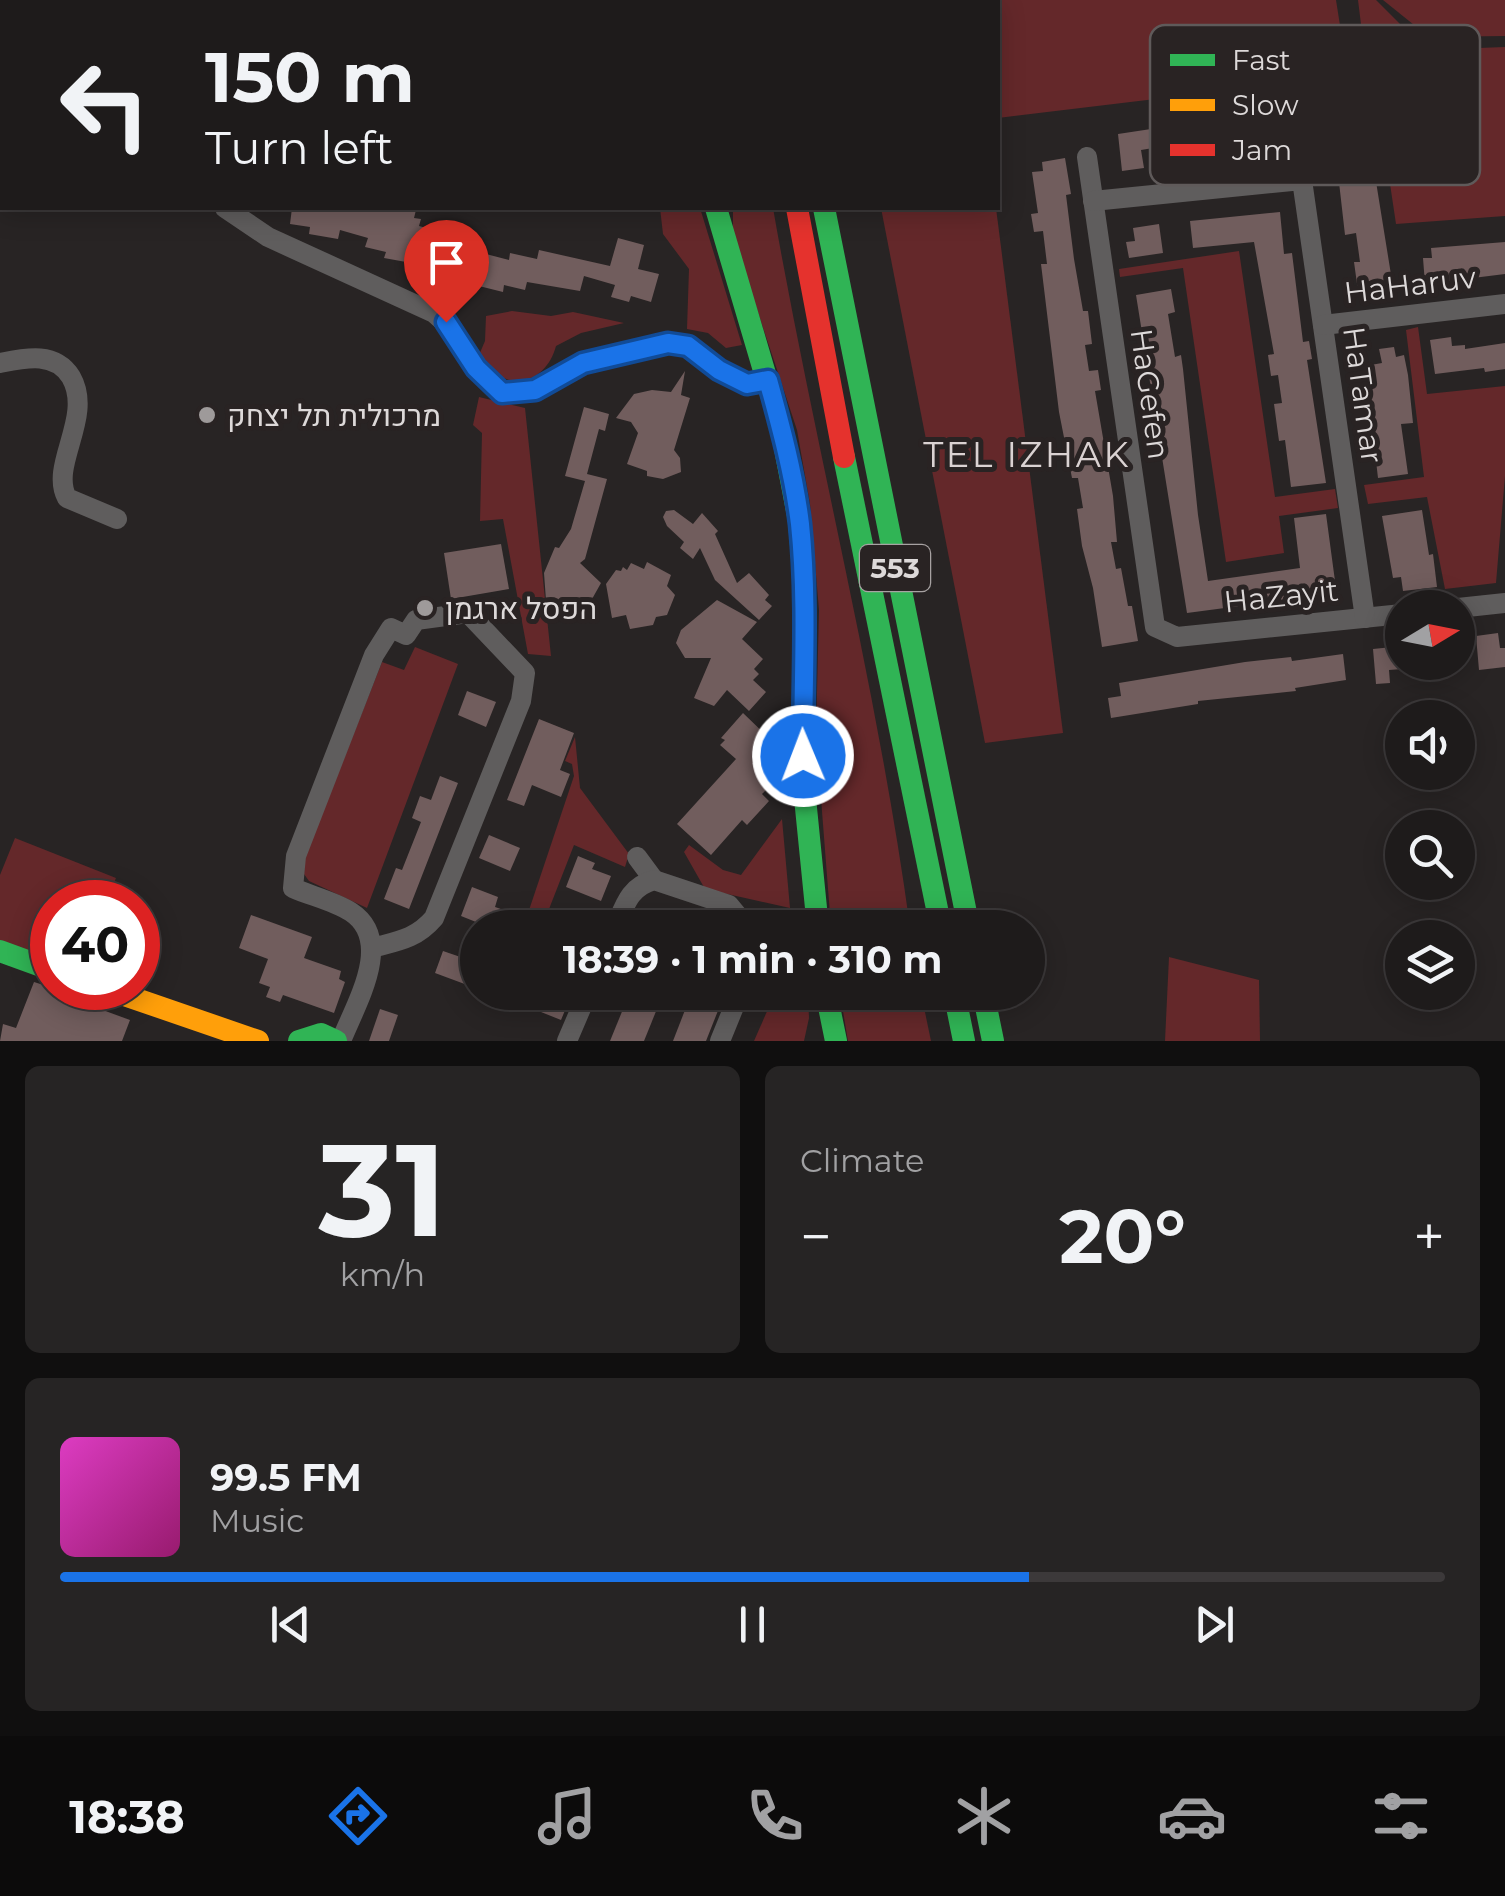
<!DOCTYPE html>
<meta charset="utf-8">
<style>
:root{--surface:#1e1b1b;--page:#262424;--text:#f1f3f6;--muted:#a1a1a3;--line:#3c393a;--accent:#1a73e8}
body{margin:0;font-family:Montserrat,Heebo,sans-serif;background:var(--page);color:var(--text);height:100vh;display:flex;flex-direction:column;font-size:38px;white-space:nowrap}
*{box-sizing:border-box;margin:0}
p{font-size:32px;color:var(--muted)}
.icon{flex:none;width:55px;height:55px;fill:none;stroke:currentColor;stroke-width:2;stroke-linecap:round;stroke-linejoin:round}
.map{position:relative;height:1041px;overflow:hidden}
.drawer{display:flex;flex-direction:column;gap:25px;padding:25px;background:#100f0f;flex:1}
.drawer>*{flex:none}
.banner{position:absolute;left:0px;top:0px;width:1000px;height:210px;box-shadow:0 5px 25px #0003,0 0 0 2px var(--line);background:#1e1b1b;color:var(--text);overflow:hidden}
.needle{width:65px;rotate:80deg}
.buttons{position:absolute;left:1385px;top:590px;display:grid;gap:20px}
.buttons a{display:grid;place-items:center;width:90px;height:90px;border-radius:50%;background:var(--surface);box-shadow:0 5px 25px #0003,0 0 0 2px var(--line);font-size:50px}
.speed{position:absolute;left:30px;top:880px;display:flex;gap:20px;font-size:50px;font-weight:700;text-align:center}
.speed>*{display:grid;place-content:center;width:130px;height:130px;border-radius:50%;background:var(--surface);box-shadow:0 5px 25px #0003,0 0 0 2px var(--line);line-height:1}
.speed .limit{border:15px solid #d22;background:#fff;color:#111}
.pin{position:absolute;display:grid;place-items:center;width:85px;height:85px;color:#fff;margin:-102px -42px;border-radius:50% 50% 50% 0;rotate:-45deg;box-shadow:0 0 10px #0007}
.pin .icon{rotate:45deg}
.me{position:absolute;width:110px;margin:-55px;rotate:359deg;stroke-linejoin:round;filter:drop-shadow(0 0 8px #0008)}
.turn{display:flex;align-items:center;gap:35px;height:210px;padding:0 40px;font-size:45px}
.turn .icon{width:130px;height:130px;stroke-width:2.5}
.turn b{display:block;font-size:70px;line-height:85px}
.big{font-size:75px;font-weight:700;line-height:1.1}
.drawer .card{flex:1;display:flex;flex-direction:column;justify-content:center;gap:15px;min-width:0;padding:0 35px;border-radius:15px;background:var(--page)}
.drawer .dial{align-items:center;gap:0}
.dial b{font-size:130px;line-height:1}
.song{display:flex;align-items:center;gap:30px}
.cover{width:120px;height:120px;border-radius:15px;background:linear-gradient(135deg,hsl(310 70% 55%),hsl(320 70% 35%))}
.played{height:10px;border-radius:5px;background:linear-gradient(90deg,var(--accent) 70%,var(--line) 70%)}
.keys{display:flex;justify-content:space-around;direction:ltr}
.heat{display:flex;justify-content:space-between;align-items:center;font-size:55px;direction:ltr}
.drawer .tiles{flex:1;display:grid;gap:25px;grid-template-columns:1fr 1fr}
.card:last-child{grid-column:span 2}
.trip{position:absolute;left:460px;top:910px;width:585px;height:100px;border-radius:50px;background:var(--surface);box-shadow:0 5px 25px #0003,0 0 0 2px var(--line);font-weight:700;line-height:100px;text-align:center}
.tabs{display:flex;height:160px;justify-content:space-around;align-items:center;background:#0c0b0b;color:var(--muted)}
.tabs .icon{width:70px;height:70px}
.tabs .active{color:var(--accent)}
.tabs b{font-size:45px;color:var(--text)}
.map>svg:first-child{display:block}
</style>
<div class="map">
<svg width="1505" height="1041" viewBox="0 0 1505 1041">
<rect width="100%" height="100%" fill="#282424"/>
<!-- green -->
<g fill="#64282a">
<path d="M79,0h535l2,2h-541z"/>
<path d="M847,0h489l12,76 -350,42v-116z"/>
<path d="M1358,0h18l50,50 79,-3v169l-109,8 -13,-87h-8z"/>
<path d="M1383,0h122v36l-76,1z"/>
<path d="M660,208h40l42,137 -16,3 -18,-15 -21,-4 2,-60 -26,-35z"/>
<path d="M733,208h40c42,240 104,477 137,719h-79l-15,-193 3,-124 -9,-106 -13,-74 -64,-193z"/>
<path d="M881,208h115l67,525 -78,10z"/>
<path d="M1239,251l36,246 60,-8 3,19 -59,8 5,37 -58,9 -43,-294 -63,9 -1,-8z"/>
<path d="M512,311l39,5 22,-4 51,11 -43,10 -25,13c-7,27 -33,47 -61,27 -5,-4 -11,-12 -16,-18l6,-14 1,-25z"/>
<path d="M1418,327l9,67 78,-8v90l-9,107 -51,6 -18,-92 -59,7 -4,-19 60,-8 -18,-147z"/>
<path d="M479,397l46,11 26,248 -23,-2 -25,-135 -23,2 2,-88 -9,-8z"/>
<path d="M415,647l43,17 -91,244 -58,-27 -5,-7 1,-17 77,-195 22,8z"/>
<path d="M575,737l5,51 49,66 -4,13 -51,-22 -32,82 -19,1 51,-152 -2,-12 -7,-3z"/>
<path d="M782,819l8,89 -85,-19 -21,-37 5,-7 34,25 18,5z"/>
<path d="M15,838l101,40 -10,24h-54v59l-52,-21v-65z"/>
<path d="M1169,957l90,23 1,61h-95z"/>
<path d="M775,993h33l1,25 -5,23h-50z"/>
<path d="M840,993h81l10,48h-83z"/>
</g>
<!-- building -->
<g fill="#715d5d">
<path d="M1345,110l8,55 20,-2 20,124 -35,4 -4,-29h6l-4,-29 -11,2 -10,-88 -84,8v5l-78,9 -4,-29 95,-10v-6l14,-2 -1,-6 18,-2 1,8 37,-5 -1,-6z"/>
<path d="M1151,129l2,19 -12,2 3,18 -22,3 -4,-37z"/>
<path d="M1065,158l6,36 -5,1 8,64 9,52h5l4,33 -7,1 4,26 9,-1 3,20 -6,1 18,105 4,46h-6l5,27 5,-1 7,38h4l6,35 -36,6 -9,-59 -11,-42 -5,-37 6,-1 -5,-30h-6l-13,-66 -18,-148h6l-4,-33 -9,1 -3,-18 7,-1 -6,-41 11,-1 -1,-9z"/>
<path d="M292,208h50l24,4 1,-4h38l11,2 -2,8 7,1 -2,7 29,8 -9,34 -55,-10 2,-6 -21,-5 3,-9 -28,-8 -2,9 -29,-5 1,-7 -20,-3z"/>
<path d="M1280,212l4,42 8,-1 11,89 6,-1 3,18 -5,1 19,123 -35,4 -6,-47 -6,1 -5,-37 8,-1 -4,-28 -7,1 -3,-21 6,-1 -20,-112 -61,6 -3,-27z"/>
<path d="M1159,224l4,29 -34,5 -3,-16 9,-1 -2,-13z"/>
<path d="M618,238l26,7 -6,24 21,5 -8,28 -20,-6 -2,6 -18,-5 4,-12 -31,-9 -4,15 -53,-9 -2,8 -21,-5 -1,7 -24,-6 7,-32 23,6 1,-7 27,6 2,-9 71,16z"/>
<path d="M1505,242v32l-80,10 -2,-26h9l-1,-10z"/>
<path d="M1171,289l4,23 -7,2 7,43 6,-2 2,14 15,146 10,66 92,-13 -6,-50 32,-4 9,67 -15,2 2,12 -135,18 -51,-318z"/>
<path d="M1451,337l1,9 13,-1v4l40,-6v26l-20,3 -1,-4 -49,6 -5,-34z"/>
<path d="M1394,347l2,10 8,-2 4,20 5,48 -12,1 7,50 -30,4 -13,-112 17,-3 -3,-14z"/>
<path d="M685,371l-4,24 9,3 -16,52 6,8 1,14 -18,7 -16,-3v-5l-20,-7 11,-31 -7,-11 -15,-4 18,-24 18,-4 19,2z"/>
<path d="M584,407l25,7 -4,17 -6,-2 -12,45 20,5 -22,80 -5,4 21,20 -14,25 -8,-4 -5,11 -27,-1 -3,-41 11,-26 4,1 12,-19 14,-48 -20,-5z"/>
<path d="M674,510l19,14 9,-11 16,18 -3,3 22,49 12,-10 20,22 -4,5 7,6 -13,14 -44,-40 -15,-32 -7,11 -13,-11 4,-6 -17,-16 -4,-9 3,-6z"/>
<path d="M1422,510l7,45 4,-1 4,33 -34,4 -2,-14 -8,1 -11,-62z"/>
<path d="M501,544l8,45 -58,10 -7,-46z"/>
<path d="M647,562l24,13 -4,11 8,9 -8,20 -11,2 -3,8 -23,4 -4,-14 -14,3 -6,-34 10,-14 5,1 2,-4 4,3 4,-7 13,6z"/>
<path d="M717,600l40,22 -15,17 21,20 -9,10 5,5 -6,6 13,12 -17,19 -22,-21 -13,16 -20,-8 17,-40h-26l-9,-15 5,-13z"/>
<path d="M1498,633l2,15h5v19l-26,3 -3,-34z"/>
<path d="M1402,646v23l-13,1 1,13 -14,1 -3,-35z"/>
<path d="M1343,654l3,26 -51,8 1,3 -98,10v3l-87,14 -3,-20 13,-2 -2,-13 126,-21 46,-5 1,4z"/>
<path d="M467,691l29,11 -10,25 -28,-12z"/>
<path d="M743,713l24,23 -6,7 8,7 -7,9 5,4 -5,5 7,6 -7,8 6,6 -6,6 7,7 -22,24 -5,-5 -31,35 -34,-31 59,-65 -16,-14 5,-5 -4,-2z"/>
<path d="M539,719l35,14 -14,37 10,4 -9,23 -29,-12 -8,21 -17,-6z"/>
<path d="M440,776l18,7 -49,126 -25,-10 12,-31 6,2 19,-48 -9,-4 8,-22 11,4z"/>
<path d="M489,835l31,13 -10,23 -31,-13z"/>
<path d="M578,856l17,7 -3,6 19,7 -10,25 -35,-14z"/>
<path d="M472,887l26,10 -3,10 12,4 -6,17h-10l-30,-12z"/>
<path d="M251,915l61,22 -8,21 37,13 -2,8 6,3 -11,31 -51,-18 -3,7 -14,-5 4,-10 -11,-4 9,-24 -29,-11z"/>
<path d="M443,951l35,12 -8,23 -35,-13z"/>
<path d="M34,982l57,18 -2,5 41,15 -8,21h-122l3,-17 13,4z"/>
<path d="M516,992h36l11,5 -3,9 6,2 -5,12 -20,-8 3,-8z"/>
<path d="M630,992h15l16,7 -17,42h-34z"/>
<path d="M692,992l29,11 -15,38h-33z"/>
<path d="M380,1009l18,6 -9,26h-20z"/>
</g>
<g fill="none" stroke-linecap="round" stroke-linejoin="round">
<!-- street -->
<g stroke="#5f5d5d" stroke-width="20">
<path d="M0,12l2,1"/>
<path d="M0,33l2,1"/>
<path d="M1087,157l68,470 22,10 225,-23"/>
<path d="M1093,201l209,-21 63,438"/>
<path d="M225,208l43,29 166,76c28,22 39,57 68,80l33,-2 48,-28 85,-20 19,3 32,24 28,14 21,-4"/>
<path d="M1323,325l182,-21"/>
<path d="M0,363c25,-5 55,-12 71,14 23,40 -22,88 -4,121l50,21"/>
<path d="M1458,608l47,-5"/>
<path d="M637,857l17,23"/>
<path d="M615,928c10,-23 14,-41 39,-48l75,25 19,23"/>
<path d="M341,1041c14,-36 54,-100 10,-129 -17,-11 -40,-16 -58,-24l3,-32 78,-201 17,-27 15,7 10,-15 52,-7 57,60 -4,28 -87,217c-18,21 -36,23 -62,30"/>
<path d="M567,1041l21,-49"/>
<path d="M720,1041l20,-49"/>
</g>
<!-- fast -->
<g stroke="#30b455" stroke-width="22">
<path d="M641,0l2,2"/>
<path d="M793,0v2"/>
<path d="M716,208l65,220 18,93 5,62 1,215 13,130"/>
<path d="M824,208l145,720"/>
<path d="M844,457l97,471"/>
<path d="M0,951l52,19"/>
<path d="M826,992l10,49"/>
<path d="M954,992l10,49"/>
<path d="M983,992l10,49"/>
<path d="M299,1041l22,-7 15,7"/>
</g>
<!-- slow -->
<g stroke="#ff9f0a" stroke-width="22">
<path d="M766,0v2"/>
<path d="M104,988l154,53"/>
</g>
<!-- jam -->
<g stroke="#e5322d" stroke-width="22">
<path d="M57,2l3,-2"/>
<path d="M0,60l2,-3"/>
<path d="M797,208l47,249"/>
</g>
</g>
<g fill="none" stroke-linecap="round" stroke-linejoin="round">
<!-- route casing -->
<g stroke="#114b97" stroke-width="25">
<path id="route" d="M446,322l30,46 26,25 33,-3 48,-27 85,-20 20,3 31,24 28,14 21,-4c13,47 26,95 32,144 8,77 3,155 3,232"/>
</g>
<!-- route -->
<use href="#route" stroke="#1a73e8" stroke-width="18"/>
</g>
<!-- markers -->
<g fill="#9e9a9a" stroke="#292323" stroke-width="4">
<circle cx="207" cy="415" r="10"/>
<circle cx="425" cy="608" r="10"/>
</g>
<g text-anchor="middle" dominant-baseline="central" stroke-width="10" stroke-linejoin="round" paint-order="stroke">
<!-- shield labels -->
<rect fill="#292323" stroke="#a7a2a2" stroke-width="2.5" x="860" y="545" width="70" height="46" rx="8"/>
<g font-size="28" font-weight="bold" fill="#ddd9d9">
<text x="895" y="568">553</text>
</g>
<!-- street labels -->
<g font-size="30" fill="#ddd9d9" stroke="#292323">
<text transform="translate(1410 285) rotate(-7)">HaHaruv</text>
<text transform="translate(1150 394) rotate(82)">HaGefen</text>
<text transform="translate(1363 395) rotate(82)">HaTamar</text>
<text transform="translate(1281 596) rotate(-6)">HaZayit</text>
</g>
<!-- poi labels -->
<g font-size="30" fill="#ddd9d9" stroke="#292323" text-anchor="start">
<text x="227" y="415">מרכולית תל יצחק</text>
<text x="445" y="608">הפסל ארגמן</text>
</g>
<!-- quarter labels -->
<g font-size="35" letter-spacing="2.5" fill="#dad2d2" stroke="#292323">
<text x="1027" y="454">TEL IZHAK</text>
</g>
</g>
<!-- legend -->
<rect x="1150" y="25" width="330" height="160" rx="15" fill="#292323" stroke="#5f5a5a" stroke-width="2.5"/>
<rect x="1170" y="54" width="45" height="12" fill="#30b455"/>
<rect x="1170" y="99" width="45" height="12" fill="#ff9f0a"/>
<rect x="1170" y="144" width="45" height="12" fill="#e5322d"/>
<g font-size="28" fill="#ddd9d9">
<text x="1232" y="70">Fast</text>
<text x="1232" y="115">Slow</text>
<text x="1232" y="160">Jam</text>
</g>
</svg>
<div class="buttons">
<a><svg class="needle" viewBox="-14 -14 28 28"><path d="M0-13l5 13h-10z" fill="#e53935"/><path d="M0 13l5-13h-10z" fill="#a1a1a3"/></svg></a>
<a><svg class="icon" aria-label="sound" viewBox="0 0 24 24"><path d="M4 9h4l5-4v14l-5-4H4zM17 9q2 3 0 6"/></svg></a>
<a><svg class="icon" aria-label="search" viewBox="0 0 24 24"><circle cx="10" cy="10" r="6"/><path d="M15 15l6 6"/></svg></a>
<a><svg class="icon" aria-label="layers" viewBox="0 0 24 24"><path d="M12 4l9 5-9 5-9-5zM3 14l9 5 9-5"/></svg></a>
</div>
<div class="speed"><div class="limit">40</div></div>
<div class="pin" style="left:446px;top:322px;background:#d93025"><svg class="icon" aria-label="arrive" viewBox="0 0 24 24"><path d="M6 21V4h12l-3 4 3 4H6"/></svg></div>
<svg class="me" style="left:803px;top:756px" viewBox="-20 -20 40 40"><circle r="17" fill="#1a73e8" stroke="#fff" stroke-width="3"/><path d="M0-11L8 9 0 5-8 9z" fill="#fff"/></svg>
<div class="trip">18:39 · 1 min · 310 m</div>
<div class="banner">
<div class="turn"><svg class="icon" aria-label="left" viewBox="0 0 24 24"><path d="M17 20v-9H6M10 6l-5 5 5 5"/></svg><div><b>150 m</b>Turn left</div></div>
</div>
</div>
<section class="drawer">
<div class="tiles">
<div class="card dial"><b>31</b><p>km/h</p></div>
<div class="card"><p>Climate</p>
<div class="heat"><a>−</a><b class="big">20°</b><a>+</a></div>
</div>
<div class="card">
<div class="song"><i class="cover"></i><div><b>99.5 FM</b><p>Music</p></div></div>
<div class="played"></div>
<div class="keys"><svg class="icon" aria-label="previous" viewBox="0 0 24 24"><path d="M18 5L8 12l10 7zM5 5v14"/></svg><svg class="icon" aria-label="pause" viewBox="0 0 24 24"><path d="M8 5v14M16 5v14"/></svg><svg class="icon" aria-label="next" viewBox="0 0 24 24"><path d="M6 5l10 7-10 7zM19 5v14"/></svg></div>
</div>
</div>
</section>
<nav class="tabs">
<b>18:38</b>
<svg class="icon active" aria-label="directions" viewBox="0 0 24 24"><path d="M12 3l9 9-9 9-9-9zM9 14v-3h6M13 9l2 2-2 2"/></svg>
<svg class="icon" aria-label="music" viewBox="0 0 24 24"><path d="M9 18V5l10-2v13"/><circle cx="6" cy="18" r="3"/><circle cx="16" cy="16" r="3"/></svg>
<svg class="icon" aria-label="phone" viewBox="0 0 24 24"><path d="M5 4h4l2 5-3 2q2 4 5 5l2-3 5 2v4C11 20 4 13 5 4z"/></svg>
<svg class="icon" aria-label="climate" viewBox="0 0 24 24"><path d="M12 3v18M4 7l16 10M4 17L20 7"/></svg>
<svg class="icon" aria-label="car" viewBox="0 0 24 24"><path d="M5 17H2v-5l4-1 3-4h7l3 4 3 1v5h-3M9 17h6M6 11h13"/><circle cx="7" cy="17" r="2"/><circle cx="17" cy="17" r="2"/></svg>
<svg class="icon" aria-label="filters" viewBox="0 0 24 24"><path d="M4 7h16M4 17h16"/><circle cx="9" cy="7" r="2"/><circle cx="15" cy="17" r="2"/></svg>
</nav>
